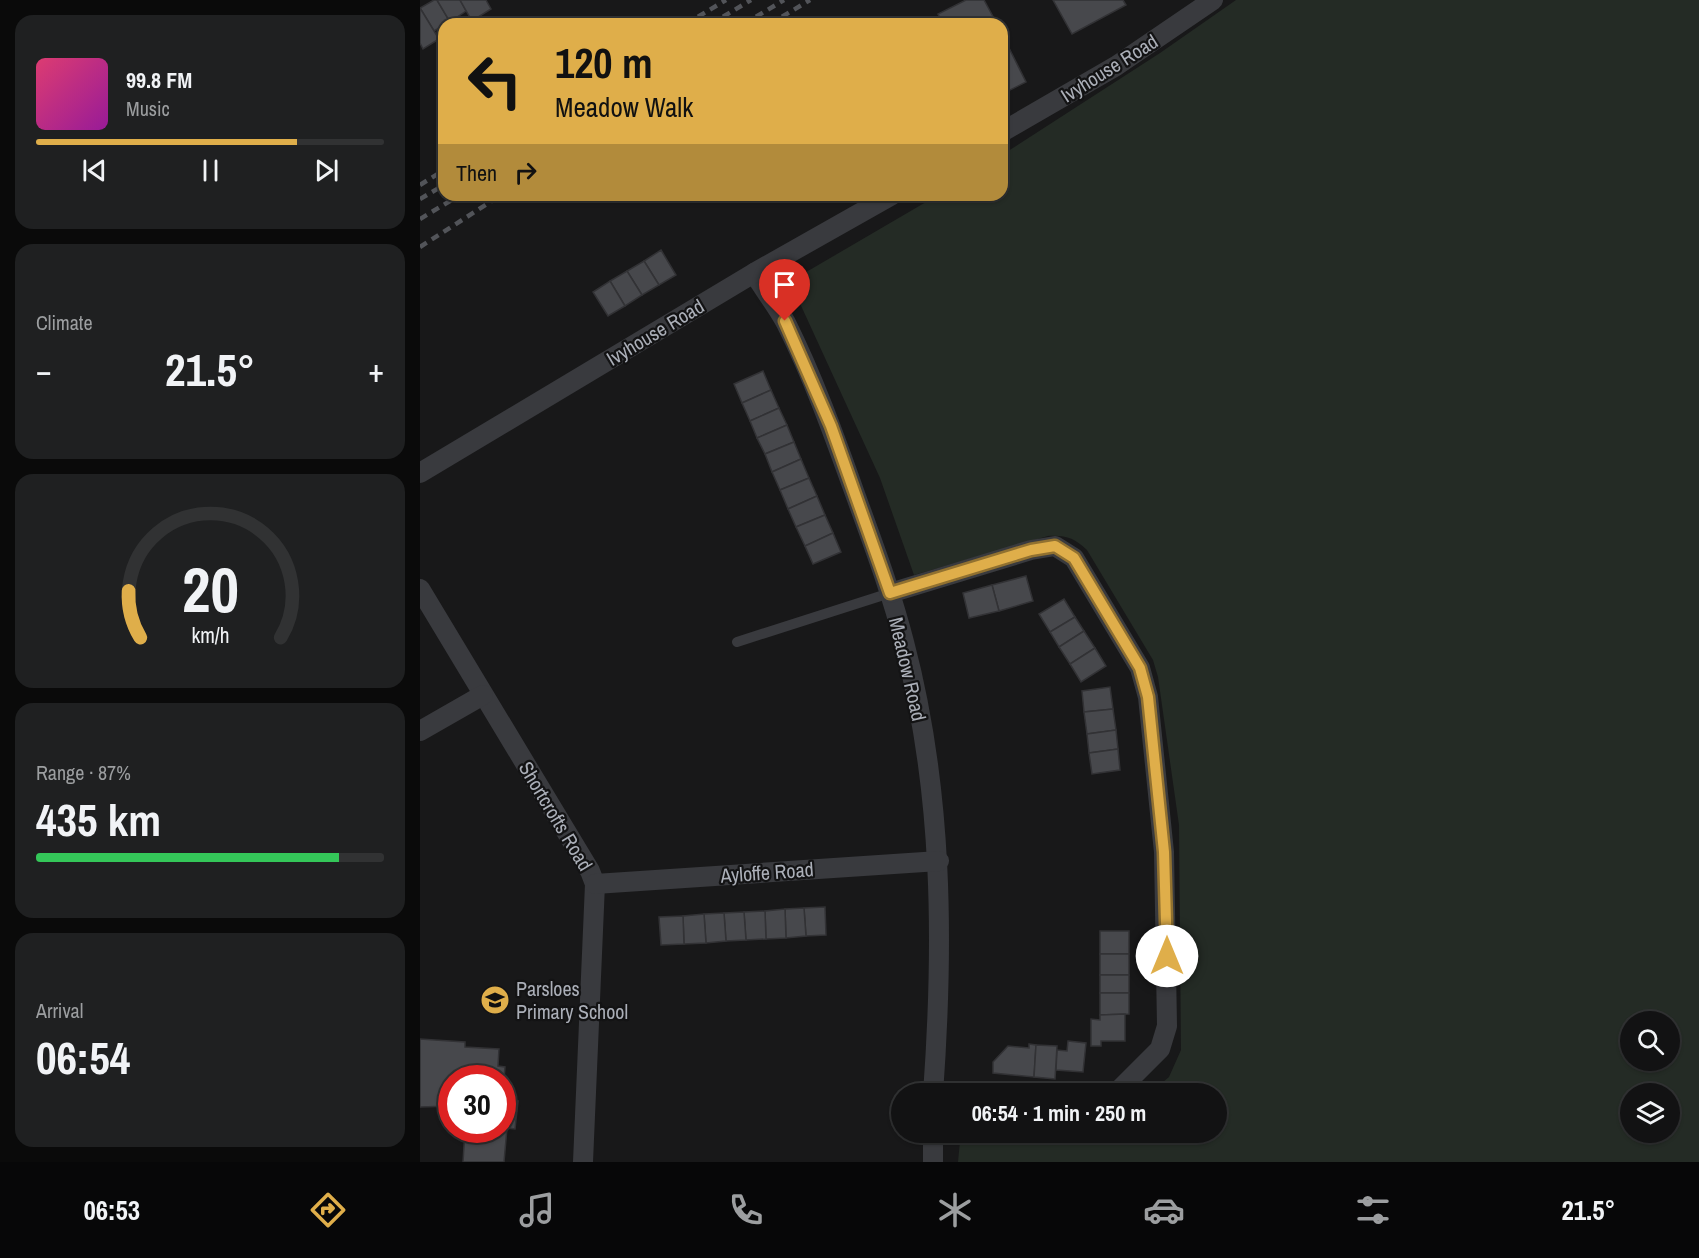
<!DOCTYPE html>
<meta charset="utf-8">
<style>
:root{--surface:#121213;--page:#1f2021;--text:#f1f3f6;--muted:#9c9ea0;--line:#313233;--accent:#dfae4a}
body{margin:0;font-family:"Archivo Narrow",sans-serif;background:var(--page);color:var(--text);height:100vh;display:flex;flex-direction:column;font-size:22px;white-space:nowrap}
*{box-sizing:border-box;margin:0}
p{font-size:20px;color:var(--muted)}
.icon{flex:none;width:33px;height:33px;fill:none;stroke:currentColor;stroke-width:2;stroke-linecap:round;stroke-linejoin:round}
.map{position:relative;flex:1;overflow:hidden}
.side{display:flex;flex-direction:column;gap:15px;padding:15px;background:#0a0a0a;width:420px}
.side>*{flex:none}
.banner{position:absolute;left:18px;top:18px;width:570px;height:183px;border-radius:18px;box-shadow:0 2px 4px #0004,0 0 0 2px var(--line);background:#dfae4a;color:#111;overflow:hidden}
.buttons{position:absolute;left:1200px;top:1011px;display:grid;gap:12px}
.buttons a{display:grid;place-items:center;width:60px;height:60px;border-radius:50%;background:var(--surface);box-shadow:0 2px 4px #0004,0 0 0 2px var(--line);font-size:30px}
.speed{position:absolute;left:18px;top:1065px;display:flex;gap:12px;font-size:30px;font-weight:700;text-align:center}
.speed>*{display:grid;place-content:center;width:78px;height:78px;border-radius:50%;background:var(--surface);box-shadow:0 2px 4px #0004,0 0 0 2px var(--line);line-height:1}
.speed .limit{border:9px solid #d22;background:#fff;color:#111}
.pin{position:absolute;display:grid;place-items:center;width:51px;height:51px;color:#fff;margin:-62px -26px;border-radius:50% 50% 50% 0;rotate:-45deg;box-shadow:0 0 6px #0007}
.pin .icon{rotate:45deg}
.me{position:absolute;width:66px;margin:-33px;rotate:0deg;stroke-linejoin:round;filter:drop-shadow(0 0 4px #0008)}
.turn{display:flex;align-items:center;gap:21px;height:126px;padding:0 18px;font-size:27px}
.turn .icon{width:78px;height:78px;stroke-width:2.5}
.turn b{display:block;font-size:42px;line-height:51px}
.then{display:flex;align-items:center;height:57px;padding:0 18px;background:#0003;gap:12px;font-size:22px}
.big{font-size:45px;font-weight:700;line-height:1.1}
.side .widget{flex:1;display:flex;flex-direction:column;justify-content:center;gap:9px;min-width:0;padding:0 21px;border-radius:18px;background:var(--page)}
.side .dial{align-items:center;gap:0}
.dial svg{height:156px;overflow:visible;fill:none;stroke:var(--line);stroke-width:7;stroke-linecap:round;text-anchor:middle}
.dial text{fill:var(--text);stroke:none}
.song{display:flex;align-items:center;gap:18px}
.cover{width:72px;height:72px;border-radius:9px;background:linear-gradient(135deg,hsl(340 70% 55%),hsl(300 70% 35%))}
.played{height:6px;border-radius:3px;background:linear-gradient(90deg,var(--accent) 75%,var(--line) 75%)}
.keys{display:flex;justify-content:space-around;direction:ltr}
.heat{display:flex;justify-content:space-between;align-items:center;font-size:33px;direction:ltr}
.charge{height:9px;border-radius:4px;background:linear-gradient(90deg,#34c759 87%,var(--line) 0)}
.trip{position:absolute;left:471px;top:1083px;width:336px;height:60px;border-radius:30px;background:var(--surface);box-shadow:0 2px 4px #0004,0 0 0 2px var(--line);font-weight:700;line-height:60px;text-align:center}
.tabs{display:flex;height:96px;justify-content:space-around;align-items:center;background:#070708;color:var(--muted)}
.tabs .icon{width:42px;height:42px}
.tabs .current{color:var(--accent)}
.tabs b{font-size:27px;color:var(--text)}
main{display:flex;flex:1;min-height:0}
.map>svg:first-child{display:block}
</style>
<main>
<section class="side">
<div class="widget">
<div class="song"><i class="cover"></i><div><b>99.8 FM</b><p>Music</p></div></div>
<div class="played"></div>
<div class="keys"><svg class="icon" aria-label="previous" viewBox="0 0 24 24"><path d="M18 5L8 12l10 7zM5 5v14"/></svg><svg class="icon" aria-label="pause" viewBox="0 0 24 24"><path d="M8 5v14M16 5v14"/></svg><svg class="icon" aria-label="next" viewBox="0 0 24 24"><path d="M6 5l10 7-10 7zM19 5v14"/></svg></div>
</div>
<div class="widget"><p>Climate</p>
<div class="heat"><a>−</a><b class="big">21.5°</b><a>+</a></div>
</div>
<div class="widget dial"><svg viewBox="0 0 100 80">
<path d="M14 69A42 42 0 1 1 86 69"/>
<path d="M14 69A42 42 0 0 1 8 45" stroke="#dfae4a"/>
<text x="50" y="56" font-size="32" font-weight="700">20</text>
<text x="50" y="72" font-size="11">km/h</text>
</svg></div>
<div class="widget"><p>Range · 87%</p><b class="big">435 km</b><div class="charge"></div></div>
<div class="widget"><p>Arrival</p><b class="big">06:54</b></div>
</section>
<div class="map">
<svg width="1279" height="1162" viewBox="0 0 1279 1162">
<rect width="100%" height="100%" fill="#181819"/>
<!-- green -->
<path fill="#242b25" fill-rule="evenodd" d="M816,0h463v1162h-741l2,-21 4,-3 129,3 13,-8 110,-1v-38l-66,-1 19,-16 12,-27 -2,-225 -21,-148 -5,-17 -66,-110c-13,-12 -21,-15 -39,-14l-134,39 -34,-97 -88,-192 4,-8 142,-83h64v-40l158,-102zM1210,1022h40v38h-40zM1210,1094h40v38h-40z"/>
<!-- building -->
<g fill="#47484c" stroke="#323235" stroke-width="1.5">
<path d="M14,0h3l13,22 -16,9 -14,-23z"/>
<path d="M17,0h23l6,11 -16,11z"/>
<path d="M40,0h26l5,9 -19,12z"/>
<path d="M546,0h18l13,24h-54l-5,-10z"/>
<path d="M633,0h70l3,5 -54,29z"/>
<path d="M0,8l19,31 -16,10 -3,-6z"/>
<path d="M582,34l24,48 -24,12z"/>
<path d="M241,250l15,25 -17,10 -15,-24z"/>
<path d="M224,261l15,24 -17,10 -15,-24z"/>
<path d="M207,271l15,24 -17,11 -15,-25z"/>
<path d="M190,281l15,25 -17,10 -15,-24z"/>
<path d="M343,371l8,19 -29,13 -8,-19z"/>
<path d="M351,390l8,18 -29,13 -8,-18z"/>
<path d="M359,408l8,17 -30,13 -7,-17z"/>
<path d="M367,425l7,17 -29,12 -8,-16z"/>
<path d="M374,442l7,17 -29,13 -7,-18z"/>
<path d="M381,459l8,19 -29,12 -8,-18z"/>
<path d="M389,478l8,18 -29,13 -8,-19z"/>
<path d="M397,496l8,19 -29,12 -8,-18z"/>
<path d="M405,515l8,18 -28,13 -9,-19z"/>
<path d="M413,533l8,19 -28,12 -8,-18z"/>
<path d="M606,576l7,25 -34,10 -7,-26z"/>
<path d="M572,585l7,26 -30,7 -6,-25z"/>
<path d="M644,599l11,18 -25,15 -11,-18z"/>
<path d="M655,617l9,14 -25,16 -9,-15z"/>
<path d="M664,631l11,17 -25,16 -11,-17z"/>
<path d="M675,648l11,18 -25,16 -11,-18z"/>
<path d="M690,687l3,22 -29,3 -2,-21z"/>
<path d="M693,709l3,21 -29,4 -3,-22z"/>
<path d="M696,730l2,19 -29,4 -2,-19z"/>
<path d="M698,749l2,21 -28,4 -3,-21z"/>
<path d="M405,907l1,28 -20,1 -2,-28z"/>
<path d="M384,908l2,28 -20,2 -1,-29z"/>
<path d="M365,909l1,29 -20,1 -1,-28z"/>
<path d="M345,911l1,28 -20,1 -2,-28z"/>
<path d="M324,912l2,28 -20,1 -2,-28z"/>
<path d="M304,913l2,28 -20,2 -2,-29z"/>
<path d="M284,914l2,29 -22,1 -1,-28z"/>
<path d="M263,916l1,28 -23,1 -2,-28z"/>
<rect x="680" y="931" width="29" height="23"/>
<rect x="680" y="954" width="29" height="21"/>
<rect x="680" y="975" width="29" height="18"/>
<path d="M680,993h29v21l-29,1z"/>
<path d="M705,1014v27h-24v5h-10v-27l9,1v-5z"/>
<path d="M0,1039l45,3v5l34,2 -1,17 7,1 -1,12h3l-2,22h13l-3,28 -8,-1 -3,34h-41l2,-32h37v-52h-50v28l-32,1z"/>
<path d="M648,1041l18,2 -3,29 -27,-2 1,-20 10,1z"/>
<path d="M609,1044l7,1 -2,32 -41,-4v-11l15,-16 21,2z"/>
<path d="M616,1045l21,1 -2,33 -21,-2z"/>
</g>
<g fill="none" stroke-linecap="round" stroke-linejoin="round">
<!-- lane -->
<path stroke="#393a3e" stroke-width="10" d="M317,642l153,-49"/>
<!-- street -->
<g stroke="#393a3e" stroke-width="20">
<path d="M582,132l114,-66 97,-66"/>
<path d="M334,273c10,17 23,33 32,50 27,54 48,112 68,168 18,50 37,100 50,151 39,148 40,300 29,452"/>
<path d="M0,473l334,-200 138,-78"/>
<path d="M0,589l170,282 5,13 -12,278"/>
<path d="M470,593l141,-43 24,-4 19,12 66,110 8,29 16,155 3,174 -7,23 -45,45"/>
<path d="M0,731l63,-36"/>
<path d="M175,884l344,-23"/>
<path d="M513,1132v30"/>
</g>
<!-- rail -->
<g stroke="#525459" stroke-width="4.5" stroke-dasharray="8 6" stroke-linecap="butt">
<path d="M266,24l40,-24"/>
<path d="M291,24l40,-24"/>
<path d="M324,24l40,-24"/>
<path d="M350,24l40,-24"/>
<path d="M0,185l24,-15"/>
<path d="M0,199l24,-14"/>
<path d="M0,219l40,-24"/>
<path d="M0,247l81,-52"/>
</g>
</g>
<g fill="none" stroke-linecap="round" stroke-linejoin="round">
<!-- route casing -->
<g stroke="#917130" stroke-width="15">
<path id="route" d="M365,321l46,105 59,167 141,-43 24,-4 19,12 66,110 8,29 16,155 3,104"/>
</g>
<!-- route -->
<use href="#route" stroke="#dfae4a" stroke-width="10"/>
</g>
<!-- icons -->
<defs>
<g id="school-disc" transform="scale(1.5)"><circle r="9.5" fill="#dfae4a" stroke="#131314"/><path d="M0-5L7-2L0 1L-7-2ZM-4 1L0 2.5L4 1V4Q0 6-4 4Z" fill="#111"/></g>
</defs>
<g fill-rule="evenodd">
<use href="#school-disc" x="75" y="1000"/>
</g>
<g text-anchor="middle" dominant-baseline="central" stroke-width="4.5" stroke-linejoin="round" paint-order="stroke">
<!-- street labels -->
<g font-size="20" fill="#abafb8" stroke="#131314">
<text transform="translate(689 68) rotate(-32)">Ivyhouse Road</text>
<text transform="translate(235 332) rotate(-31)">Ivyhouse Road</text>
<text transform="translate(488 669) rotate(77)">Meadow Road</text>
<text transform="translate(136 816) rotate(59)">Shortcrofts Road</text>
<text transform="translate(347 872) rotate(-4)">Ayloffe Road</text>
</g>
<!-- poi labels -->
<g font-size="20" fill="#abafb8" stroke="#131314" text-anchor="start">
<text x="96" y="988">Parsloes<tspan x="96" dy="23">Primary School</tspan></text>
</g>
</g>
</svg>
<div class="buttons">
<a><svg class="icon" aria-label="search" viewBox="0 0 24 24"><circle cx="10" cy="10" r="6"/><path d="M15 15l6 6"/></svg></a>
<a><svg class="icon" aria-label="layers" viewBox="0 0 24 24"><path d="M12 4l9 5-9 5-9-5zM3 14l9 5 9-5"/></svg></a>
</div>
<div class="speed"><div class="limit">30</div></div>
<div class="pin" style="left:365px;top:321px;background:#d93025"><svg class="icon" aria-label="arrive" viewBox="0 0 24 24"><path d="M6 21V4h12l-3 4 3 4H6"/></svg></div>
<svg class="me" style="left:747px;top:956px" viewBox="-20 -20 40 40"><circle r="19" fill="#fff"/><path d="M0-13L10 11 0 6-10 11z" fill="#dfae4a"/></svg>
<div class="trip">06:54 · 1 min · 250 m</div>
<div class="banner">
<div class="turn"><svg class="icon" aria-label="left" viewBox="0 0 24 24"><path d="M17 20v-9H6M10 6l-5 5 5 5"/></svg><div><b>120 m</b>Meadow Walk</div></div>
<div class="then">Then<svg class="icon" aria-label="right" viewBox="0 0 24 24"><path d="M7 20v-9h11M14 6l5 5-5 5"/></svg></div>
</div>
</div>
</main>
<nav class="tabs">
<b>06:53</b>
<svg class="icon current" aria-label="directions" viewBox="0 0 24 24"><path d="M12 3l9 9-9 9-9-9zM9 14v-3h6M13 9l2 2-2 2"/></svg>
<svg class="icon" aria-label="music" viewBox="0 0 24 24"><path d="M9 18V5l10-2v13"/><circle cx="6" cy="18" r="3"/><circle cx="16" cy="16" r="3"/></svg>
<svg class="icon" aria-label="phone" viewBox="0 0 24 24"><path d="M5 4h4l2 5-3 2q2 4 5 5l2-3 5 2v4C11 20 4 13 5 4z"/></svg>
<svg class="icon" aria-label="climate" viewBox="0 0 24 24"><path d="M12 3v18M4 7l16 10M4 17L20 7"/></svg>
<svg class="icon" aria-label="car" viewBox="0 0 24 24"><path d="M5 17H2v-5l4-1 3-4h7l3 4 3 1v5h-3M9 17h6M6 11h13"/><circle cx="7" cy="17" r="2"/><circle cx="17" cy="17" r="2"/></svg>
<svg class="icon" aria-label="filters" viewBox="0 0 24 24"><path d="M4 7h16M4 17h16"/><circle cx="9" cy="7" r="2"/><circle cx="15" cy="17" r="2"/></svg>
<b>21.5°</b>
</nav>
